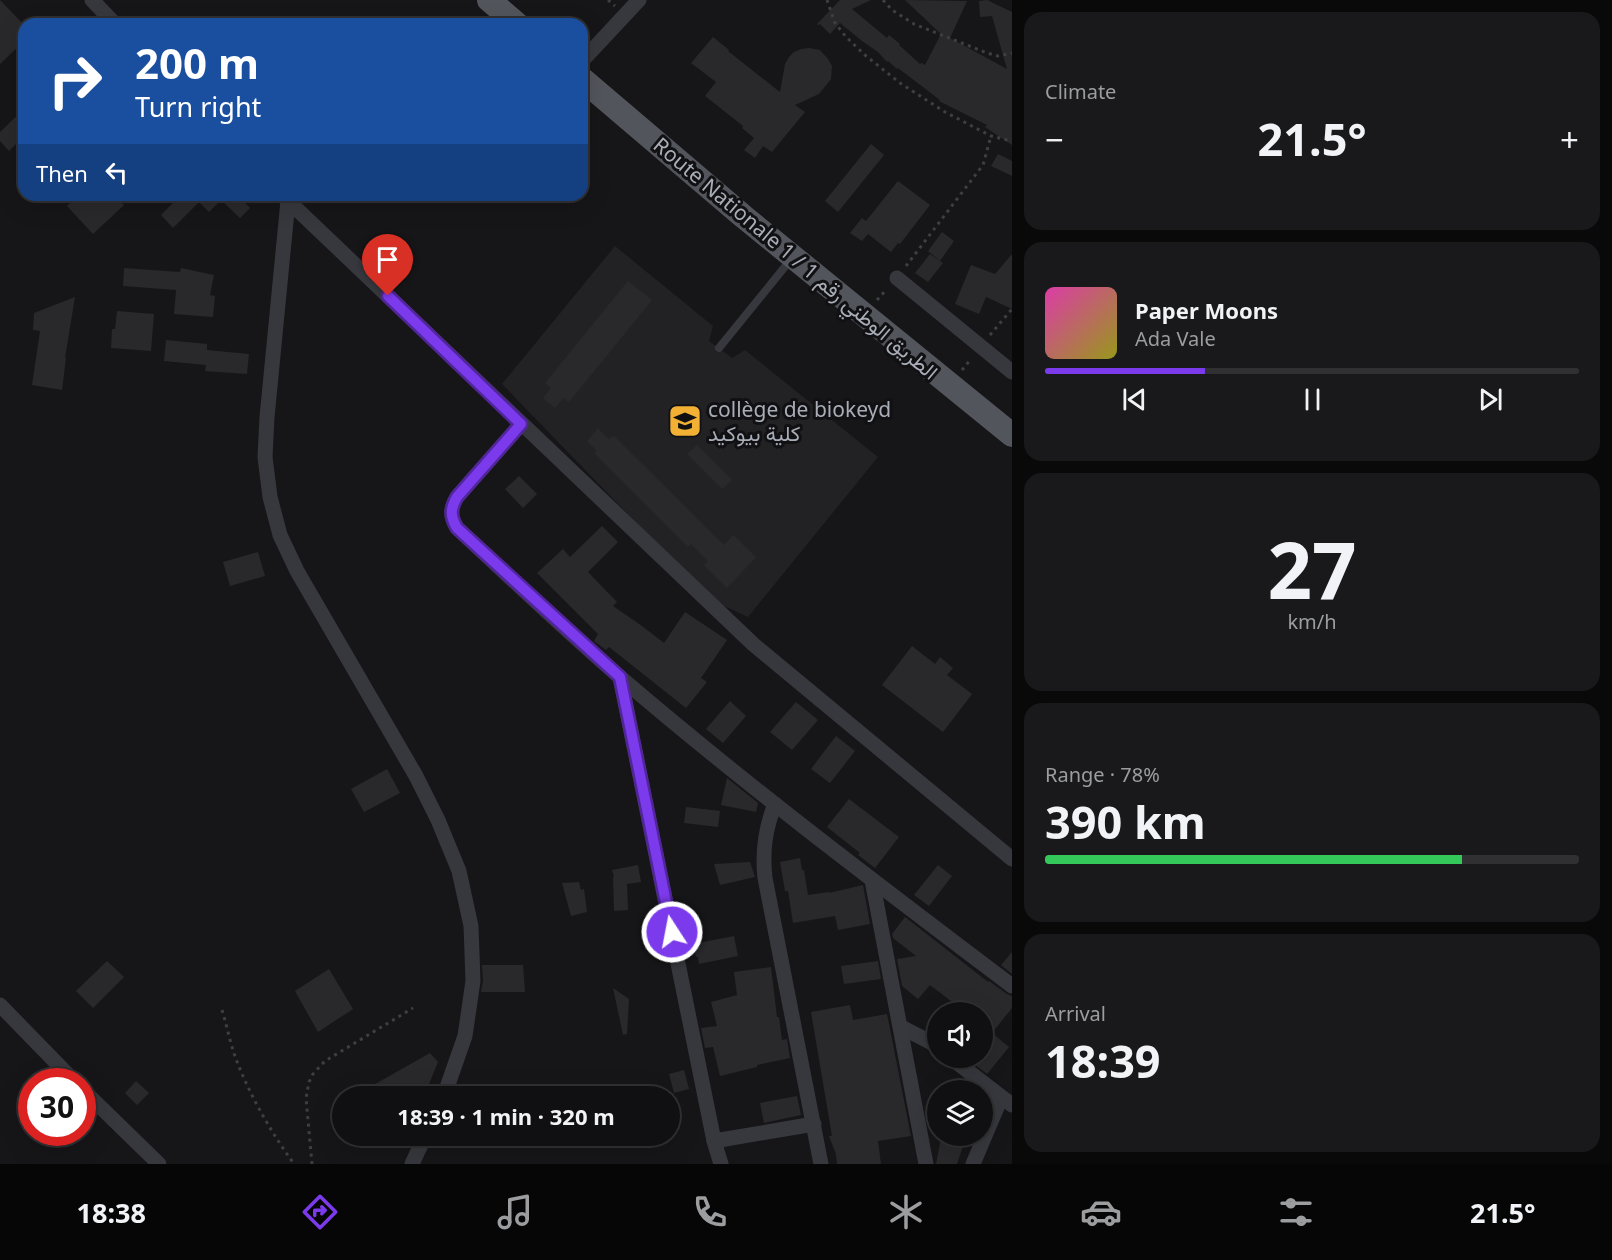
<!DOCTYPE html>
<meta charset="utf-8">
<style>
:root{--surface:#101012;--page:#19191b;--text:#f1f3f6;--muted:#9c9d9f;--line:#303032;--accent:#7c3aed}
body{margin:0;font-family:"Noto Sans",Vazirmatn,sans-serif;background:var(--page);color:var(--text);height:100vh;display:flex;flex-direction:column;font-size:22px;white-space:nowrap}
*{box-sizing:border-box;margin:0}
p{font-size:20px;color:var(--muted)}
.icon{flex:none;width:33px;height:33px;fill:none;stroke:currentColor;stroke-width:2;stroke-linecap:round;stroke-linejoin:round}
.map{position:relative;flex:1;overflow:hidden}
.details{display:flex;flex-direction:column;gap:12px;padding:12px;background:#09090a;width:600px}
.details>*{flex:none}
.hud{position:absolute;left:18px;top:18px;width:570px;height:183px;border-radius:18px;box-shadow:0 6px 24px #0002,0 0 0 2px var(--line);background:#1a4fa0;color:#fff;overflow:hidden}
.fabs{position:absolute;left:927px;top:1002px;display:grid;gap:12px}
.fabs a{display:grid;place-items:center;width:66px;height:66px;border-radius:50%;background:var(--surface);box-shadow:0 6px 24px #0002,0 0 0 2px var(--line);font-size:30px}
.speed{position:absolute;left:18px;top:1068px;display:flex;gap:12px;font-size:30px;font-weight:700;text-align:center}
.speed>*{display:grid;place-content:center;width:78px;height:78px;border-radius:50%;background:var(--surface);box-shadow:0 6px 24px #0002,0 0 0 2px var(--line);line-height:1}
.speed .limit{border:9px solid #d22;background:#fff;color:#111}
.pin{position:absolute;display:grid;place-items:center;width:51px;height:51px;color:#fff;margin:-62px -26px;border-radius:50% 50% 50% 0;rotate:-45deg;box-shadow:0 0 6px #0007}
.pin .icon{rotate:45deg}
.me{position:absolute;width:66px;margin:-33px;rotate:349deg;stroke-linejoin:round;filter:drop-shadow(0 0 4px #0008)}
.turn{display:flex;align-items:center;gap:21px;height:126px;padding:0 18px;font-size:27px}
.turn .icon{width:78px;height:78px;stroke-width:2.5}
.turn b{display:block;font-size:42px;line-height:51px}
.then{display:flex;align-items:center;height:57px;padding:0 18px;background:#0003;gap:12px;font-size:22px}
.big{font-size:45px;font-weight:700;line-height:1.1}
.details .card{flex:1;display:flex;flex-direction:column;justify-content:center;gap:9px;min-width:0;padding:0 21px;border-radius:18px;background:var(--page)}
.details .dial{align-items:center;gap:0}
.dial b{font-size:78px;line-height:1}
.song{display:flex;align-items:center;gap:18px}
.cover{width:72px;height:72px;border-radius:9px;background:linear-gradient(135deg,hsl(320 70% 55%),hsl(60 70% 35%))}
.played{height:6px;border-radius:3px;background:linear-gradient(90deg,var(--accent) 30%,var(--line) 30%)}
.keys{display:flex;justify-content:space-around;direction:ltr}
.heat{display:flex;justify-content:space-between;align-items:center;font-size:33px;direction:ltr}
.charge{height:9px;border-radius:4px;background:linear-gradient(90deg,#34c759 78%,var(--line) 0)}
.trip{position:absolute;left:332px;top:1086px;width:348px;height:60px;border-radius:30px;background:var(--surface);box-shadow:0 6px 24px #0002,0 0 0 2px var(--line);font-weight:700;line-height:60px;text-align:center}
.tab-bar{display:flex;height:96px;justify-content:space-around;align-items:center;background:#060607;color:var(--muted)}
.tab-bar .icon{width:42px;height:42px}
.tab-bar .current{color:var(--accent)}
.tab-bar b{font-size:27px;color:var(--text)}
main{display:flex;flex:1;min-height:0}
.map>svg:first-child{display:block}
</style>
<main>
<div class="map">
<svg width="1012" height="1164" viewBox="0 0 1012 1164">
<rect width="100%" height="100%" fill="#161618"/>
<!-- built -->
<path fill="#222225" d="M615,246l98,80 -4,15 23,17 13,-8 133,107 -130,160 -37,-17 -209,-216z"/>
<!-- building -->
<g fill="#29292c">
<path d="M0,0l24,25v16l-24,23z"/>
<path d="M840,0h31l-19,9 35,29 2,-3 11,9 -1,1 21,19 2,-1 3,2 16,-31 -36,-34 62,1 -17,37 57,31 -15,-53 -12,1 -1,-16 8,-1 25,12v133l-27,-18 2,-2 -48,-24 1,-1 -42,-32 -1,1 -9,-8 -1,1 -9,-10 -16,-11 -22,-18 -10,11 -10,-10 -2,1 -1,-1z"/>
<path d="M713,37l16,13 -1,1 52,41 5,-28 4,-7 5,-5 7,-3 8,-1 11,2 8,9 4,7 -1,13 -12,15 -24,11 10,7 -33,40 -9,-6 -8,12 -11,-8 10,-12 -12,-10 1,-2 -38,-30 11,-14 -25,-19z"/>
<path d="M24,109v27l-15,15 -9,-10v-9z"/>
<path d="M871,144l13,11 -46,57 -13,-11z"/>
<path d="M998,154l14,7v15l-21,-10z"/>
<path d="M898,181l32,24 -30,39 -2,-1 -7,9 -23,-18 -6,7 -12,-8 12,-15 4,3z"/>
<path d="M78,195h36l10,10 -31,29 -26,-28z"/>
<path d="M181,195h56l13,13 -10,10 -19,-18 -12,12 -10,-10 -26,26 -12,-13z"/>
<path d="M942,232l12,9 -14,20 -12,-10z"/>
<path d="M930,254l13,9 -15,19 -13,-9z"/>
<path d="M1012,254v55l-26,-12 -7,17 -24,-10 16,-39 24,9z"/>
<path d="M124,268l56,4 1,-4 33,7 -4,20 5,1 -2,21 -39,-3 2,-24 -53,-4z"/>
<path d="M628,281l24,19 -83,102 -6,-4 -8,10 -12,-10 8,-10 -6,-5z"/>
<path d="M75,297l-10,61h1l-4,32 -30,-5 8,-54 -7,-1 1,-17z"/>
<path d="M117,311l37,3 -3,37 -40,-3 1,-19h3z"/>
<path d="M166,340l41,4v6l42,4 -2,20 -42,-3 1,-6 -42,-4z"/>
<path d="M598,428l10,11 6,-3 110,109 9,-10 23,22 -29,31 -23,-23 4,-4 -17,-17 -3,3 -93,-93 1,-4 -9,-9z"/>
<path d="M697,445l35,35 -10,9 -35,-35z"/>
<path d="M519,476l18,18 -14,14 -18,-19z"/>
<path d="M602,526l16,16 -30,30 29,30 -4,4 29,20 22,17 21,-31 42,28 -26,38 6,4 -21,26 -77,-61 -3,3 -12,-9 4,-7 -61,-61 26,-24 7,8z"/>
<path d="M258,552l7,24 -35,10 -7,-24z"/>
<path d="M912,646l23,18 5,-7 13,11 -6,7 25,19 -29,38 -61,-47z"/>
<path d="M730,701l16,15 -23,27 -17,-14z"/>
<path d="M796,702l22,18 -26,30 -22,-18z"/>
<path d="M836,736l19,15 -25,32 -19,-14z"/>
<path d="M387,769l13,24 -36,19 -13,-23z"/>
<path d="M727,778l31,25 -2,9 -35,-7z"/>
<path d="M849,799l50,38 -24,31 -17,-13 2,-2 -33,-26z"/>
<path d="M686,807l34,4 -2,16 -34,-4z"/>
<path d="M800,858l2,12h2l4,25 21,-3v1l34,-8 7,39 -32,6 -3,-14 -42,7 -5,-32h-3l-5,-29z"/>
<path d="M750,862l5,15 -35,8 -6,-21z"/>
<path d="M638,865l3,17 -14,2 1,26 -14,1 -1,-34 1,-1 -2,-6z"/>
<path d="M938,865l14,11 -23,30 -15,-11z"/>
<path d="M579,882l2,8 3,-1 3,23 -16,4 -9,-33z"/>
<path d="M905,917l83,65 1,-1 18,13 5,2v12l-20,25 17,14 -22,27 -21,-16h16v-46h-17l-35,-27 -12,14 -16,-13 -5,-27 19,-3 -23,-18 -1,-4z"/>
<path d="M734,936l4,20 -39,8 -1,-7h-2l-3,-13z"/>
<path d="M1012,952v22l-11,-9z"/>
<path d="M107,961l17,16 -31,31 -17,-17z"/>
<path d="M878,961l3,18 -37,5 -3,-18z"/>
<path d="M482,965h41l2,27h-44l2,-11z"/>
<path d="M771,967l6,50h2l3,23 5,-1 3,19 -33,7v2l-37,9 -7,-29 -8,1 -4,-20 16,-2 -6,-24 26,-7 -3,-23z"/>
<path d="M329,969l24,40 -35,23 -23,-41z"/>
<path d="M613,988l16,11 -2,35 -4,1z"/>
<path d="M850,1005l3,15 34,-6 4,20 20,102 -33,5 3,23h-44l-1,-10 -7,-18h3l-21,-124z"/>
<path d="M430,1053l8,9 -14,34h-70z"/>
<path d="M684,1070l5,19 -15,4 -5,-19z"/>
<path d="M136,1081l13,12 -12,12 -12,-12z"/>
<path d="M797,1096l4,19 -37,8 -4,-20z"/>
<path d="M941,1138l22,8 -6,18h-21z"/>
</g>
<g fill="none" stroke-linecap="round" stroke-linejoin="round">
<!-- path -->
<g stroke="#3d3f44" stroke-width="3" stroke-dasharray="3 4.5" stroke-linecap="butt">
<path d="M608,0l7,6"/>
<path d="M827,0l8,23 11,14 20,19 34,27 45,29 46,24 21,5"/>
<path d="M883,0l9,10 22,14 73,29 11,3 14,-3"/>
<path d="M906,266l77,-101 8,-29"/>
<path d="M877,300l9,-10"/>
<path d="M990,335l22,-26"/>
<path d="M962,370l9,-11"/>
<path d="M222,1010c5,16 8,33 14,49 14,37 35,73 58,105"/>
<path d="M312,1164l-6,-66 3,-16 4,-8 12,-13 88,-53"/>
</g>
<!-- lane -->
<path stroke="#37383d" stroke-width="8" d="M719,348l73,-90"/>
<!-- street -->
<g stroke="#37383d" stroke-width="15">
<path d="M92,0l23,24"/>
<path d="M582,61l57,-61"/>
<path d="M282,195l471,449 259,215"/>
<path d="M288,201l-21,216 -2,40 5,40 10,38 17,36 119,205 22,44 21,51 12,55 2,55 -8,55 -21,60"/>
<path d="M897,278l115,94"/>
<path d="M521,424l-64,73c-7,12 -7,19 0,31 54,50 108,102 164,150 126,108 259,208 391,308"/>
<path d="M620,677l94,464 7,23"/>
<path d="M775,804c-10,25 -13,47 -10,74l56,286"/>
<path d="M872,880l54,284"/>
<path d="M0,1005l75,77"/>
<path d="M901,1027l37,19"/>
<path d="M951,1058l61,47"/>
<path d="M82,1089l77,75"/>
<path d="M714,1141l100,-17"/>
<path d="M412,1164l13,-28"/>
<path d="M973,1164l28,-66"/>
</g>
<!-- primary -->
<g stroke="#53555c" stroke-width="24">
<path d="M489,0l28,24"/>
<path d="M582,79l162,138 268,218"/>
</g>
</g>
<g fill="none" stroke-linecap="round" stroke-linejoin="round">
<!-- route casing -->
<g stroke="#51269a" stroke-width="15">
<path id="route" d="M388,296l133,128 -64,73c-7,12 -7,19 0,31l163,149 52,255"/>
</g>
<!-- route -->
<use href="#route" stroke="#7c3aed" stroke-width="10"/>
</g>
<!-- icons -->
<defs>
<g id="school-square" transform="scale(1.725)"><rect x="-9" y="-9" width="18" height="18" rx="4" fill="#f2b134" stroke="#111113"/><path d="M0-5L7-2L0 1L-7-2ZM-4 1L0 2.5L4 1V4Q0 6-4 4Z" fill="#111"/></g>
</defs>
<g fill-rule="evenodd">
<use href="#school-square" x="685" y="421"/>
</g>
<g text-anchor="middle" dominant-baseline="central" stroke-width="6" stroke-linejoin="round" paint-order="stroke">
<!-- street labels -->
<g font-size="21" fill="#a8adb8" stroke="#111113">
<text transform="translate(796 258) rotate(40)">Route Nationale 1 / الطريق الوطني رقم 1</text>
</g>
<!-- poi labels -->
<g font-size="21" fill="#a8adb8" stroke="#111113" text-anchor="start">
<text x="708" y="409">collège de biokeyd<tspan x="708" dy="24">كلية بيوكيد</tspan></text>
</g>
</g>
</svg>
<div class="fabs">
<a><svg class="icon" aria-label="sound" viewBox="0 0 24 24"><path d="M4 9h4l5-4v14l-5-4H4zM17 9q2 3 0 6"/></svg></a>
<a><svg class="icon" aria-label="layers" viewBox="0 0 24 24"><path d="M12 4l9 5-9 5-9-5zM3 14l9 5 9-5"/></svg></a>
</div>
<div class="speed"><div class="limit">30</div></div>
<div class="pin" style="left:388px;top:296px;background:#d93025"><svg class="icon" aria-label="arrive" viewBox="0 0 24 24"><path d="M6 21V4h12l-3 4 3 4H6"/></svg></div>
<svg class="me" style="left:672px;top:932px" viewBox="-20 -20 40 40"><circle r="17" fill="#7c3aed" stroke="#fff" stroke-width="3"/><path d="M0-11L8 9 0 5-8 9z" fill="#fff"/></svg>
<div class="trip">18:39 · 1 min · 320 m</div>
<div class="hud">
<div class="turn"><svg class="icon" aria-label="right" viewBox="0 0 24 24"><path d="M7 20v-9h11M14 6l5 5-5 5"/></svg><div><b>200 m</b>Turn right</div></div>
<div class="then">Then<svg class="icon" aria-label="left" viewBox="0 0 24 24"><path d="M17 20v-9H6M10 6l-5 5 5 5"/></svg></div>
</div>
</div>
<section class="details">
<div class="card"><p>Climate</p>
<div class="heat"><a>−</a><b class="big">21.5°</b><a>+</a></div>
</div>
<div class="card">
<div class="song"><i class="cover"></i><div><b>Paper Moons</b><p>Ada Vale</p></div></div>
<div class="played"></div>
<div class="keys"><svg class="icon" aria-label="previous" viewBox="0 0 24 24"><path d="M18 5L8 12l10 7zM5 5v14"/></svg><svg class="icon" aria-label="pause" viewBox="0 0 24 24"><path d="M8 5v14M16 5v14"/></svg><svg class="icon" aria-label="next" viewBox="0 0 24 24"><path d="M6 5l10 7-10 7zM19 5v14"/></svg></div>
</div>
<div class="card dial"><b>27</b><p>km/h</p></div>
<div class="card"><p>Range · 78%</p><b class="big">390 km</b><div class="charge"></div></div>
<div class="card"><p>Arrival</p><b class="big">18:39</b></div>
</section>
</main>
<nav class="tab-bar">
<b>18:38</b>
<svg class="icon current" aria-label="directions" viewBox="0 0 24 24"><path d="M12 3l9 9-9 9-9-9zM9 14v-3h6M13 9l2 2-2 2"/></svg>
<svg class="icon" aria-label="music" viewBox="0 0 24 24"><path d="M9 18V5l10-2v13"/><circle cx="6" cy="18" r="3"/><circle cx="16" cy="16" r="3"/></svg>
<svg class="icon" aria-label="phone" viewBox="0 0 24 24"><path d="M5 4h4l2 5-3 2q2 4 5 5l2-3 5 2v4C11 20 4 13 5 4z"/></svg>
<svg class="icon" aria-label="climate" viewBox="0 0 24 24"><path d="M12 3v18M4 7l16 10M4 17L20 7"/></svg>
<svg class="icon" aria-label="car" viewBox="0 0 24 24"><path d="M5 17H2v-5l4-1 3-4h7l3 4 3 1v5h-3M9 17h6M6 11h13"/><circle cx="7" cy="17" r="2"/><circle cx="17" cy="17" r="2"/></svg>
<svg class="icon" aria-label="filters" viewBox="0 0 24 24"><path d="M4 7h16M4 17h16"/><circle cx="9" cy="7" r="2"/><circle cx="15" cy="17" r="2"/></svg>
<b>21.5°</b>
</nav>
